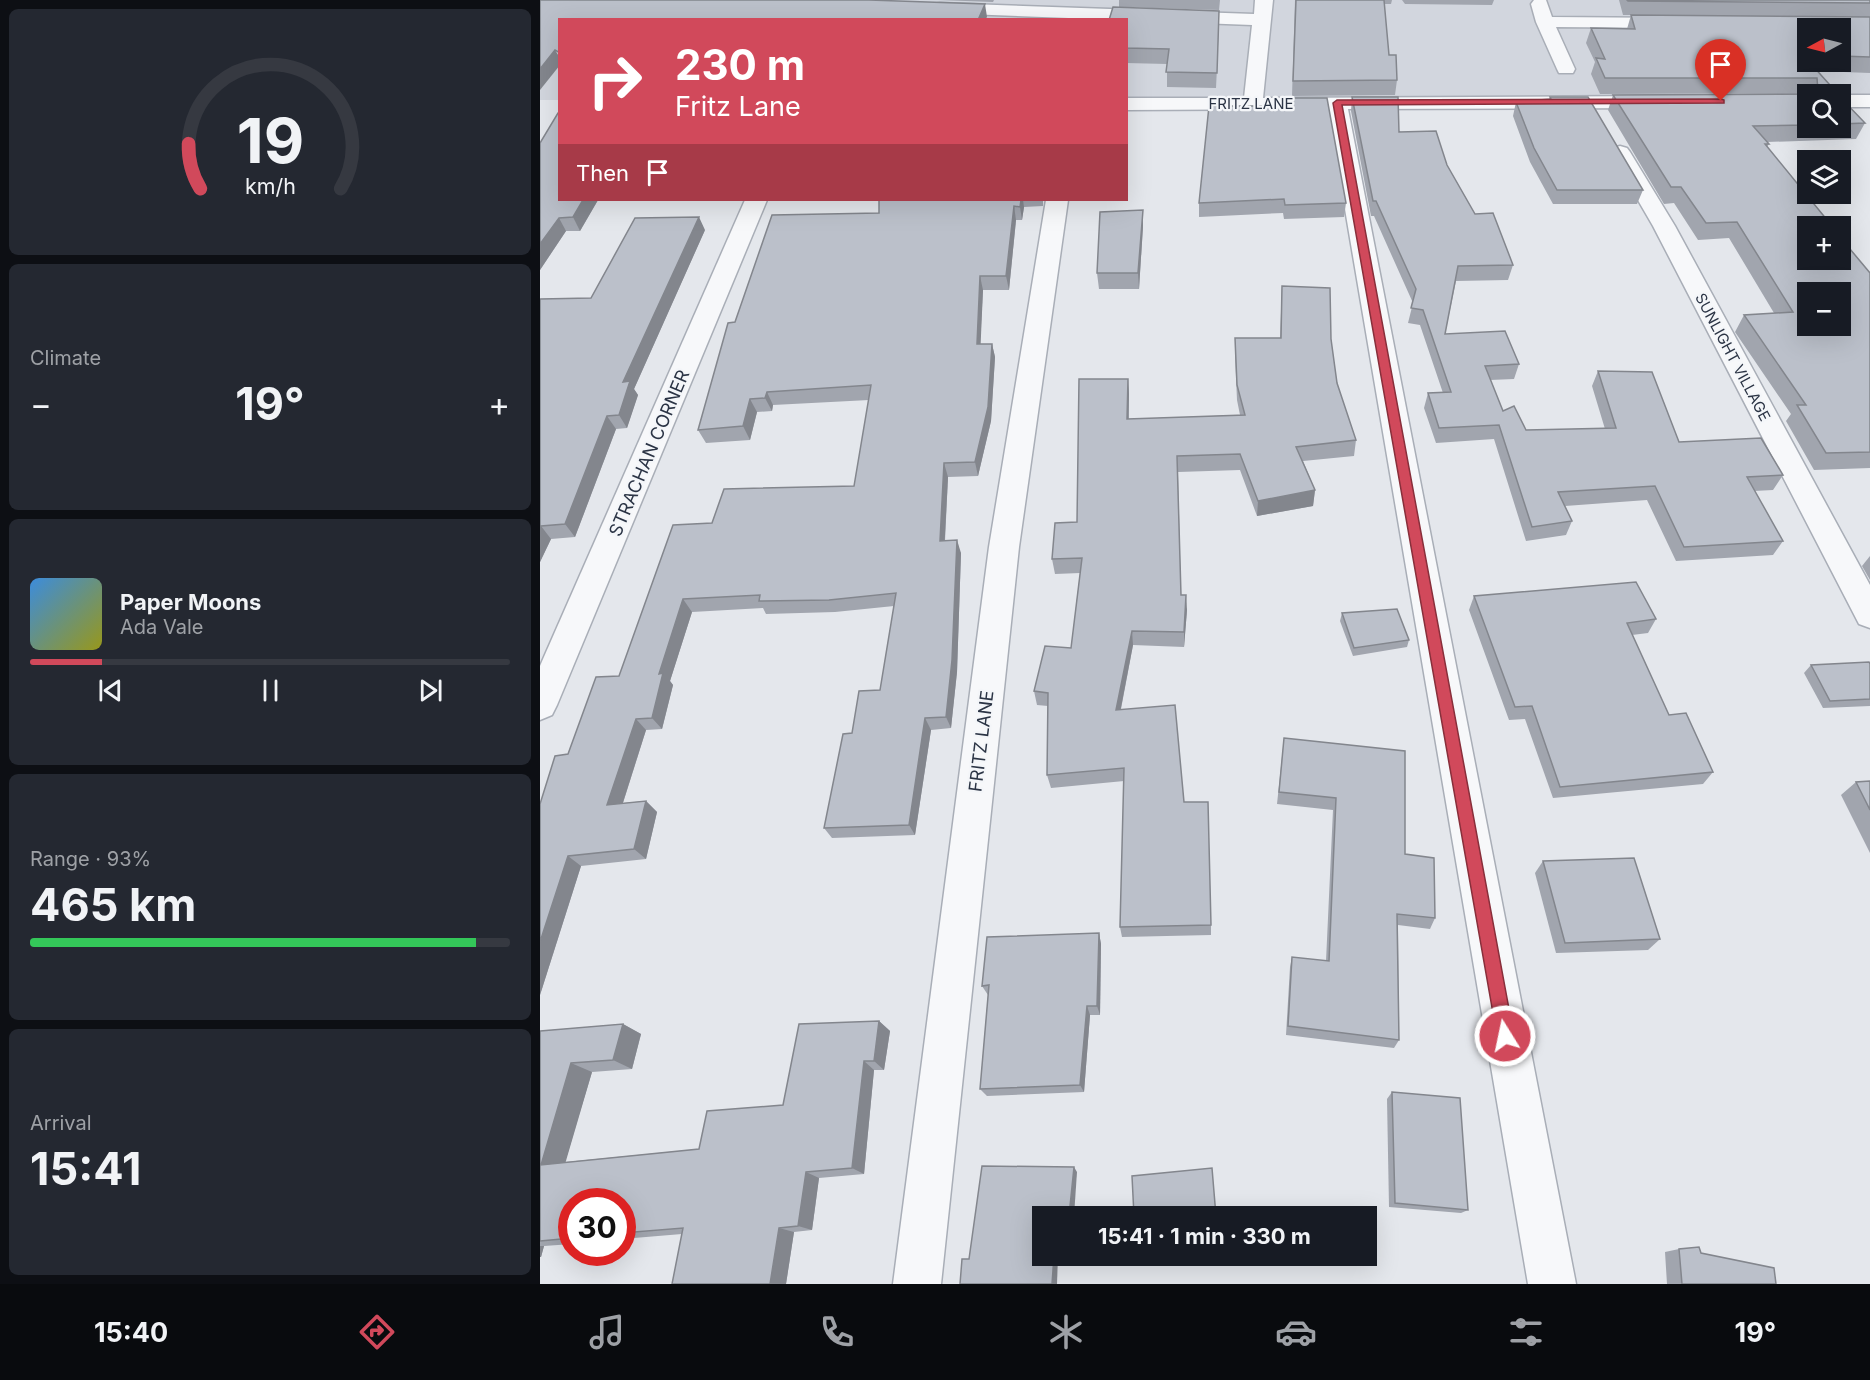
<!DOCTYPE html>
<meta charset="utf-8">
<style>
:root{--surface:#171b24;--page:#242831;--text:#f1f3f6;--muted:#9ea1a6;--line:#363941;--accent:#d1495b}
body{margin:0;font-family:Inter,sans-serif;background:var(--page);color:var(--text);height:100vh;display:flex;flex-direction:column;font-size:22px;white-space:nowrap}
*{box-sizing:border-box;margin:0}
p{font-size:20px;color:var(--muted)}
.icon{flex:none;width:33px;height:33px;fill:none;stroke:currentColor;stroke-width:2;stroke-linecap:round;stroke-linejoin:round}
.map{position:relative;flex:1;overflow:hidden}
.side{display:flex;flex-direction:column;gap:9px;padding:9px;background:#0d0f14;width:540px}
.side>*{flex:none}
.banner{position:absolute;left:18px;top:18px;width:570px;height:183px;border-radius:0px;box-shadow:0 6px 24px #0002;background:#d1495b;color:#fff;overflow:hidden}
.needle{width:39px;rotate:263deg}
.tools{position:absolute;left:1257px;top:18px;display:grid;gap:12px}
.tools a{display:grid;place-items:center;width:54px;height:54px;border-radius:0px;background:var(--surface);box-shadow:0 6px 24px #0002;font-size:30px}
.speed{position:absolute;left:18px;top:1188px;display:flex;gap:12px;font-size:30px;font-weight:700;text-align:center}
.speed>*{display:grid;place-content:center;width:78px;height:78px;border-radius:50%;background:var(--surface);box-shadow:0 6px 24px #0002;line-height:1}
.speed .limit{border:9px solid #d22;background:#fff;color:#111}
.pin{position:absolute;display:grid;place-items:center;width:51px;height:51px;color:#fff;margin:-62px -26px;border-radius:50% 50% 50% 0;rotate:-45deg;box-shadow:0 0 6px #0007}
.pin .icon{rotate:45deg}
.me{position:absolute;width:66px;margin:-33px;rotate:350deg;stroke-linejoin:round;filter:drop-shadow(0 0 4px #0008)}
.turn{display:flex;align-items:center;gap:21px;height:126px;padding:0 18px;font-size:27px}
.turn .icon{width:78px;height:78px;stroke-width:2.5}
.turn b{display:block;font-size:42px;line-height:51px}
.then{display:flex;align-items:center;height:57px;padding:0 18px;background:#0003;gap:12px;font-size:22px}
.big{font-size:45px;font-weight:700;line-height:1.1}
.side .tile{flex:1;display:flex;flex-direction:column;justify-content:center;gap:9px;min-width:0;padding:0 21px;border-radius:9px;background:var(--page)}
.side .dial{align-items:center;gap:0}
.dial svg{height:156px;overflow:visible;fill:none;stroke:var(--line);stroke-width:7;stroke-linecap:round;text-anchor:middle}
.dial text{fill:var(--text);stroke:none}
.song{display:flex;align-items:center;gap:18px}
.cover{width:72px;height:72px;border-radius:9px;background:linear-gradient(135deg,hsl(210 70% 55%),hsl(60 70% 35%))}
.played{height:6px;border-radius:3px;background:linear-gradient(90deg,var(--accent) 15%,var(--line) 15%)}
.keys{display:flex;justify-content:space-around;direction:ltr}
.heat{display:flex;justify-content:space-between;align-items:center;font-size:33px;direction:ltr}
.charge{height:9px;border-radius:4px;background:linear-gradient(90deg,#34c759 93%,var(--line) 0)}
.trip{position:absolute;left:492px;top:1206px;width:345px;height:60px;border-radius:0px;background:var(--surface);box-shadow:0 6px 24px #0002;font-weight:700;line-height:60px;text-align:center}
.tab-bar{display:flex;height:96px;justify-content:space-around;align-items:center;background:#090b0e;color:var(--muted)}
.tab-bar .icon{width:42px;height:42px}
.tab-bar .active{color:var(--accent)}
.tab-bar b{font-size:27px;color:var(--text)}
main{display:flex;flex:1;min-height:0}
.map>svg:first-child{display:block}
</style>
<main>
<section class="side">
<div class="tile dial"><svg viewBox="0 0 100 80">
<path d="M14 69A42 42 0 1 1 86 69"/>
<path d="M14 69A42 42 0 0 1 8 46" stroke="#d1495b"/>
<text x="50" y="56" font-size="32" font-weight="700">19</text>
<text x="50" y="72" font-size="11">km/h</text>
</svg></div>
<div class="tile"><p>Climate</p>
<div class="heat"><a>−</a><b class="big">19°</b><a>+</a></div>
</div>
<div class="tile">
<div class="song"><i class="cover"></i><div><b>Paper Moons</b><p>Ada Vale</p></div></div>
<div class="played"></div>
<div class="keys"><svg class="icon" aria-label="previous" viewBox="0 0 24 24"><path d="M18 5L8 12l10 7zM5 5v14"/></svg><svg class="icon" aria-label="pause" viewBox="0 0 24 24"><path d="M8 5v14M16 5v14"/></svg><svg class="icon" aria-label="next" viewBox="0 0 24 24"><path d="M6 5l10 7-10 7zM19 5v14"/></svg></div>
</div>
<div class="tile"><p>Range · 93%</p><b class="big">465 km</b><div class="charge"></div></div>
<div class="tile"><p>Arrival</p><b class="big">15:41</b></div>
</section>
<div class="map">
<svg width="1330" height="1284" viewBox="0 0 1330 1284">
<rect width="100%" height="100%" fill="#e4e7ec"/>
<!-- built -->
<path fill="#d2d6de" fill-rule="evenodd" d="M0,0h1330v95l-743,3 -1,-78h-566l-1,80h-19zM1268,28h32v34h-32z"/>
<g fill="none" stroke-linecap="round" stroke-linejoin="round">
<!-- minor casing -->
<g stroke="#a9aeb7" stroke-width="3">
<g id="minor">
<path d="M715,0h18l-10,98 393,-2 7,2 3,4 -3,4 -7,2 -308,1 228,1175h-48l-200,-1175 -202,1v-12h118l8,-73 -312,-12 -6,-1 -3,-4 3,-4 6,-1 314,11z"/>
<path d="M994,0h12l6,17 121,1 6,1 3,4 -3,4 -6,1 -117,-1 19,42 -2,4h-14l-2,-4 -21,-47 -5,-18z"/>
<rect x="1300" y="95" width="30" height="12"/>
<path d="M1080,146l7,2 3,4 45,74 195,359v43l-11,-4 -206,-398 -43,-74 3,-4z"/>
<path d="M205,200h22l-210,505 -5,10 -12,5v-54z"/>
<path d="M506,200h22l-49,347 -78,737h-48l96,-737z"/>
</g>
</g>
<!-- minor -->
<use href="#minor" fill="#f7f8fa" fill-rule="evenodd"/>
</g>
<!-- wall -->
<g fill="#a1a5ae" fill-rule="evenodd">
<path d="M398,0h56l-1,2z"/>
<path d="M579,0h101l-1,10 -100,-3z"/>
<path d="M755,0h97l-1,4h-7l5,51 8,25 -2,15 -103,1z"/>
<path d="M862,0h92l-2,5 -87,-1z"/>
<path d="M1079,0h251v73l-53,-2 21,23h-30v34h32v-31l25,26 -9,16 -89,3 2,2 -2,3 103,126v195l-56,2 -28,-49 5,-7 -56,-82 9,-17 30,-2 -45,-75 -31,2 -24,-37 -10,1 -56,-94 5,-15 197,-2 -210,1 -9,-20 4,-12 -9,-19 5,-15 36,1 4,-14h-8zM1268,28h32v34h-32z"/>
<path d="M586,20l93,6 -3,62 -49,-1v-23l-41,-1z"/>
<path d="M812,97l95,68 28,49 38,51 -5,15 -52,1 -11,53 74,30 -5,15 -24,1 13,31 23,19 79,-1 -13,-43 6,-15 81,71 104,33 -10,15 -19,1 29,50 -10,14 -97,6 -29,-61 -82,6 7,15 -6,14 -40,6 -32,-102 -58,4 -12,-35 4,-15h15l-23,-68 -12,-2 5,-20 -39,-87h-3l-20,-105z"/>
<path d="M1010,97l93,93 -6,14h-84l-23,-42 -17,-46 3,-14 33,-3z"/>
<path d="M669,106l137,97 -2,14 -60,2 -1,-6 -84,4v-14z"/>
<path d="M0,143l20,57h38l-18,31h-14l-26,39z"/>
<path d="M339,200h164v6l-19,1 -2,13h-6l-7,70h-26l-3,54h12l3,13 -4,64 -13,55 -30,1 -3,64 16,12 -4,119 -6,56 -20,2 -16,105 -83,3 -8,-10 28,-95 28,-43 14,-84 -59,6 -69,2 -3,-6 -71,4 -22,69 3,4 -11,44 -16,1 -23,73 23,-2 11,11 -11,47 -65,7 -41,129 28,-241 51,-78 93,-153 142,-37 15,-86 -96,5 -1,6 -15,1 -7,28 -44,3 -8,-13 37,-108 144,-109z"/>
<path d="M603,226l-4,63h-40l-2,-16z"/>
<path d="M165,230l-71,159 4,6 -11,33 -11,1 -41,108 -24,2 -11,23v-263l51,-1z"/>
<path d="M742,286l49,53 6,44 19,57 -2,16 -51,5 12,29 -2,16 -56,10 -17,-46 -62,2 3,123 6,15 -3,37 -51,-2 -12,64 63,93 27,123v10l-89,2 -2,-10 4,-146 -73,7 -4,-13 1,-69 -11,-1 -3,-14 37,-43 9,-75 -25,1 -3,-15 25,-37 51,-143 1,15v25l111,-4 -3,-15 -2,-46v-16h45z"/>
<path d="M1330,556v24l-8,-14z"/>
<path d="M934,596l182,23 -8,14 -16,2 37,80 44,57 -10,12 -150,14 -28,-79 -16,1 -40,-110z"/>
<path d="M802,613l67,27 -2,7 -54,9 -13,-35z"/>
<path d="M1330,664v42l-47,2 -19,-35 7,-8z"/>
<path d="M744,738l121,116 30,64 -5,11 -32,-4 1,115 -5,8 -108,-13 4,-68 2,-10 34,4 7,-151 -56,-6z"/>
<path d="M1330,781v72l-29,-58 15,-13z"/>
<path d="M1003,861l117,78 -12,11 -92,3 -21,-80z"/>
<path d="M559,933l2,11 -1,71h-10l-6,77 -97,4 -7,-7 8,-94 -6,-9z"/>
<path d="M339,1021l11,10 -6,39h-10l-10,104 -45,4 -7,52 -18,2 -8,52h-114l10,-50 -60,5v-37h-50v42l-28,2 -3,11h-1v-226l83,-7 18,10 -9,35 -40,3 -27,90 134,-13 84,-44z"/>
<path d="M852,1092l76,118 -7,3 -72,-6 -2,-108z"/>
<path d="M1139,1249l22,4 75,31h-109l-2,-32z"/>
<path d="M596,1256h83v1l-81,8 -2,-3z"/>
</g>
<!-- shaded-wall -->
<g fill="#83868d">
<path d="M445,4l2,13 -2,3h-7z"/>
<path d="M15,50l5,8v7l-20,25v-21z"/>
<path d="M43,200h15l-18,31 -7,-14z"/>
<path d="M481,200h2l1,7 -2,13 -2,-13z"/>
<path d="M474,206l2,14 -7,70 -3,-14z"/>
<path d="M603,210v16l-4,63 -1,-16z"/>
<path d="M159,217l6,13 -71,159 4,6 -11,33 -8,-13 4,-33z"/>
<path d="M19,218l7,13 -26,39v-26z"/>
<path d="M440,276l3,14 -3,68 -3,-14z"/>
<path d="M452,344l3,13 -4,64 -13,55 -3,-14z"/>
<path d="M588,379l1,15 -1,40 -1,-15z"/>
<path d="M227,392l6,13 -1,6 -7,-13z"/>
<path d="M210,399l7,13 -7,28 -7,-14z"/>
<path d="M67,416l9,13 -41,108 -10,-13z"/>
<path d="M404,463l4,14 -4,77 -4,-13z"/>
<path d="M775,490l-2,16 -56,10 1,-15z"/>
<path d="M1,526l10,13 -11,23v-35z"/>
<path d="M417,540l4,13 -4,119 -6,56 -5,-11z"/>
<path d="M646,595l1,15 -3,37v-15z"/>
<path d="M143,599l9,13 -22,69 3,4 -11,44 -10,-11 7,-44z"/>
<path d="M592,631l1,14 -15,78 -2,-13z"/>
<path d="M385,718l6,12 -16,105 -6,-10z"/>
<path d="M96,719l10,11 -27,85 -12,-10z"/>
<path d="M106,801l11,11 -11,47 -12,-10z"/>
<path d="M28,856l13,10 -41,129v-53z"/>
<path d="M559,933l2,11 -1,71 -3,-9z"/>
<path d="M547,1006l3,9 -6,77 -4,-7z"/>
<path d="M339,1021l11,10 -6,39 -10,-9z"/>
<path d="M83,1024l18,10 -9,35 -19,-9z"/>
<path d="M324,1061l10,9 -10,104 -12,-6z"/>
<path d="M31,1063l21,9 -29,99 -22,-6z"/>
<path d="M534,1167l3,5 -3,44h-5z"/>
<path d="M266,1172l13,6 -7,52 -14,-4z"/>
<path d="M239,1228l15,4 -8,52h-16z"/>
<path d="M0,1246h4l-3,11h-1z"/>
<path d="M514,1256h4l-1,28h-5z"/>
</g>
<!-- building -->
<g fill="#bbc0ca" stroke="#83868d" stroke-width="1.5" fill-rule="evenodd">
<path d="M0,0h329l116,4 -7,16h-418v33l-5,-3 -15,19z"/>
<path d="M756,0h88l5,55h7l1,25 -104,1z"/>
<path d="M1087,0h243v3l-242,-2z"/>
<path d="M573,7l106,4 -2,62 -51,-1 3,-23 -43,-1v-28h-17z"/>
<path d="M1091,15l239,2v40l-30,-1v-28h-32v28l-5,-1 35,39h-30v31l-55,1 16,18h-4l67,82h-24v34h32v-23l30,36v179l-44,1 -29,-48h9l-62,-90 49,-3 -56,-90 -31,1 -25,-36h-10l-58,-92 203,-1 2,-3 -1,-13h-212l-9,-20 9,1 -14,-31 44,1zM1268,292h32v34h-32z"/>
<path d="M812,97h46l1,35 37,-1 11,34 28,49 18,-1 20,52 -55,1 -13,68 60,-3 14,33 -34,2 18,45 11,-5 12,24 90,-2 -18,-57 54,1 27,70 82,-4 22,37 -36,2 36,64 -99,6 -29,-61 -97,6 14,29 -40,6 -33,-102 -60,3 -11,-35 23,-1 -28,-82 -12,-2 5,-19 -40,-88h-3z"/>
<path d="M1010,97h38l55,93h-86l-23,-42 -18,-46 35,-3z"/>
<path d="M1300,97l25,26 -25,1z"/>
<path d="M752,98h35l19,105 -61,2 -1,-6 -85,4 10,-97h83z"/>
<path d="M18,113h2v87h23l-10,17 -14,1 -19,26v-101z"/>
<path d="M339,200h142l-1,7 -6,-1 -8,70h-26l-3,68h15l-4,63 -13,55 -31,1 -4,78 17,-1 -5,120 -6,57 -21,1 -16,107 -85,3 19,-94 9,-1 7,-42 21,-1 16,-97 -67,7 -70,1 1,-6 -77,4 -24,75 4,-1 -11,45 -16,1 -29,86 39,-4 -12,48 -66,7 -28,86v-138l15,-48 13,-2 28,-77 23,-1 54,-151 39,-2 12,-34 130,-3 17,-101 -104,7 -2,6 -15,1 -7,27 -45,4 30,-107 7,-1 37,-107 107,-2z"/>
<path d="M603,210l-5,63h-41l3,-61z"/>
<path d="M159,217l-76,165 7,-1 -11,34 -12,1 -42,108 -24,2 -1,1v-228l51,-1 44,-80z"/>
<path d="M742,286l48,2 1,51 6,44 19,57 -60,7 19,43 -57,11 -18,-47 -63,2 4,139h5l-2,37 -52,-1 -16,79 59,-5 9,97h24l3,123 -91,2 4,-159 -77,7 1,-82 -14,-2 11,-45 26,2 11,-90 -30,1 3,-36 22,-1 2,-143h49l-1,40 118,-4 -8,-30 -2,-47h46z"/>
<path d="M1096,582l20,37 -29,4 42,92 17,-2 27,59 -153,15 -28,-81 -17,1 -41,-111z"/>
<path d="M857,609l12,31 -55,8 -12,-35z"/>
<path d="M1329,662l1,2v35l-40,2 -19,-36z"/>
<path d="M744,738l121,13v103l29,4 1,60 -38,-4 2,126 -111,-14 4,-69 37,4 7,-163 -57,-6z"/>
<path d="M1330,781v29l-14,-28z"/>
<path d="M1094,858l26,81 -95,4 -22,-82z"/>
<path d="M559,933l-2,73h-10l-7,79 -100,4 9,-104 -7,1 5,-49z"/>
<path d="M339,1021l-5,40h-10l-12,107 -46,4 -8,54 -19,2 -9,56h-98l11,-56 -61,5v-31h-50v36l-32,3v-210l83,-7 -10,36 -42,3 -30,102 158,-16 8,-38 76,-6 16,-81z"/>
<path d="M852,1092l68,6 8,112 -73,-7z"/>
<path d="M442,1166l92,1 -5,49h-27v40h12l-2,28h-92l2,-25h7z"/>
<path d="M672,1168l4,48h-82l-2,-40z"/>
<path d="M1159,1247l2,6 73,15 2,16h-94l-3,-35z"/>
<path d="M596,1256h67l-67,6z"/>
</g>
<!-- route -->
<path fill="#d1495b" stroke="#882f3b" stroke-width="1.5" d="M1181,99l3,1v3l-382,2 172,931 -2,6 -7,3 -6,-3 -2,-6 -164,-933 4,-3z"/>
<g text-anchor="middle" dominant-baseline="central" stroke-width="4.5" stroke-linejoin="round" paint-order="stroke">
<!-- far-street labels -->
<g font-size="15" fill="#2b3445" stroke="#f4f6f9">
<text x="711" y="103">FRITZ LANE</text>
<text transform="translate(1193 357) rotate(62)">SUNLIGHT VILLAGE</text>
</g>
<!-- street labels -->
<g font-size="18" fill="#2b3445" stroke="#f4f6f9">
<text transform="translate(109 453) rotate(-67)">STRACHAN CORNER</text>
<text transform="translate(441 741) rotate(-83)">FRITZ LANE</text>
</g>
</g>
</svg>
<div class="tools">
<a><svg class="needle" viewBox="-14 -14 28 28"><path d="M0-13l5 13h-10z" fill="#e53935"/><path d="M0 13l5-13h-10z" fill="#9ea1a6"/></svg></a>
<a><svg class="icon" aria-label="search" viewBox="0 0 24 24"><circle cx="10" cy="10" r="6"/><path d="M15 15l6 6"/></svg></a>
<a><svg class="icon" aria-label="layers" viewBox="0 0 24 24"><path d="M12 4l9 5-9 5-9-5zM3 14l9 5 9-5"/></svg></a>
<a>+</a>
<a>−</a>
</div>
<div class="speed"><div class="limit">30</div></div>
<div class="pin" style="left:1181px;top:101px;background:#d93025"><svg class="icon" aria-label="arrive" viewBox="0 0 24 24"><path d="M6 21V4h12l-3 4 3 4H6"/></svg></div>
<svg class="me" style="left:965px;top:1036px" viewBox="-20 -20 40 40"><circle r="17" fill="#d1495b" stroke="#fff" stroke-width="3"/><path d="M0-11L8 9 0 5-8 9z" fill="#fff"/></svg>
<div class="trip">15:41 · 1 min · 330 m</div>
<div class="banner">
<div class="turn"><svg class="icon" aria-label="right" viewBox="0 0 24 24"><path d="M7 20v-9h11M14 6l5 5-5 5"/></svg><div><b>230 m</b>Fritz Lane</div></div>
<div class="then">Then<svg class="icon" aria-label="arrive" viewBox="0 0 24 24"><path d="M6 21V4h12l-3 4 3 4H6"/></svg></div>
</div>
</div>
</main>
<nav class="tab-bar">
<b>15:40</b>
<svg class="icon active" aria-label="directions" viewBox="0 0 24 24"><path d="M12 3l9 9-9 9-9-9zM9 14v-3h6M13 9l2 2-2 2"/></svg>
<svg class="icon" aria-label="music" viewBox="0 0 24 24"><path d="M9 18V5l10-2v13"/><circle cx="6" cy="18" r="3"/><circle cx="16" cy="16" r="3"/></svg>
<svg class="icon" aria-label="phone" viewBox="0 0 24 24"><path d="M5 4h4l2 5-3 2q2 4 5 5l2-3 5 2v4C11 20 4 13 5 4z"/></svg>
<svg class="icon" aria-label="climate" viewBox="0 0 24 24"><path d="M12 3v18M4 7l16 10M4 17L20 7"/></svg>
<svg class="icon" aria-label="car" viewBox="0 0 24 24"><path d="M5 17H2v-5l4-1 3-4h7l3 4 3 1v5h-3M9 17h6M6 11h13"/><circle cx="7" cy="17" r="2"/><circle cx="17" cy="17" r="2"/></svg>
<svg class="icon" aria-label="filters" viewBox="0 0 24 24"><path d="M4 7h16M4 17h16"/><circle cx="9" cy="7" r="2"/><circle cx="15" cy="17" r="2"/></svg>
<b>19°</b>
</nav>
